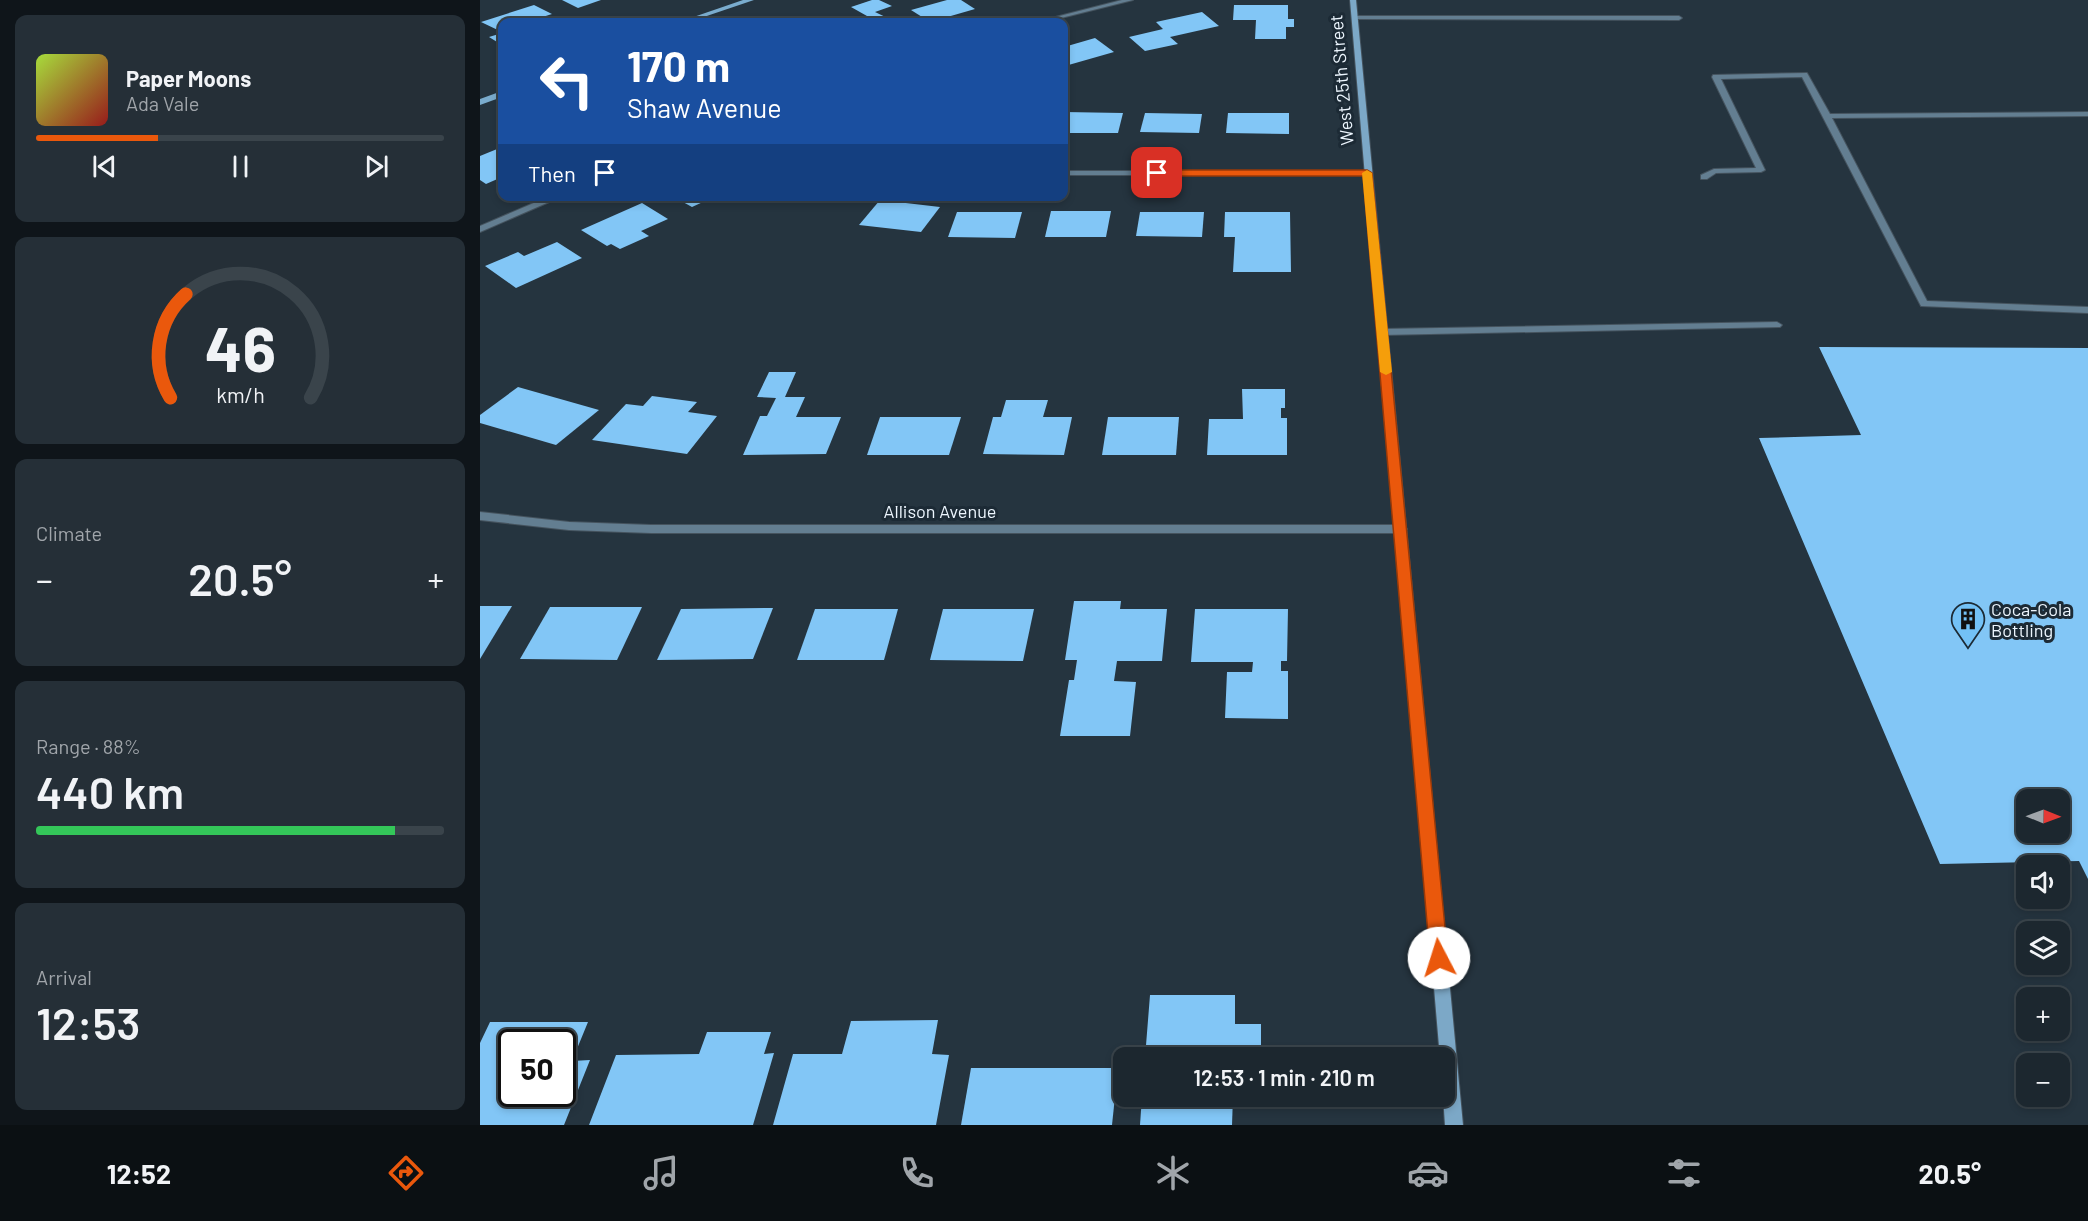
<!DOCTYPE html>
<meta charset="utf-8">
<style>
:root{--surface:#1c272f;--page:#252f37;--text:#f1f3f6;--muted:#a0a5aa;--line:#3a444b;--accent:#ea580c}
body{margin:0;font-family:Barlow,sans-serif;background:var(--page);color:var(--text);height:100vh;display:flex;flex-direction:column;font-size:22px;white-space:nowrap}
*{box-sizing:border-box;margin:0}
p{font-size:20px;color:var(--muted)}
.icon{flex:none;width:33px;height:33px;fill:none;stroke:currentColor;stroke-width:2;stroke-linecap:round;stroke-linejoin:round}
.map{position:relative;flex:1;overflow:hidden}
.sheet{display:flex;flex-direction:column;gap:15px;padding:15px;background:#0f151a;width:480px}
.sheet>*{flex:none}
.banner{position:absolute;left:18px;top:18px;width:570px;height:183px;border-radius:12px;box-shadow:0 3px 9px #0003,0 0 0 2px var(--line);background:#1a4fa0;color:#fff;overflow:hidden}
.needle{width:39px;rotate:91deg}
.controls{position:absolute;left:1536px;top:789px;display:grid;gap:12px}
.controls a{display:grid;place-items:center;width:54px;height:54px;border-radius:12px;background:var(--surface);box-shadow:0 3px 9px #0003,0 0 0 2px var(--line);font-size:30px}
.speed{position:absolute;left:18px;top:1029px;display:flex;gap:12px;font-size:30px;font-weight:700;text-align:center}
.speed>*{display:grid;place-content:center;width:78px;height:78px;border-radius:50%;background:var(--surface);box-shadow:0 3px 9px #0003,0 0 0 2px var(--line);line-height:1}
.speed .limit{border:3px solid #111;border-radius:9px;background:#fff;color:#111}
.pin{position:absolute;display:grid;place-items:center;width:51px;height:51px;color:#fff;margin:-26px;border-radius:12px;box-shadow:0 3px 9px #0006}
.me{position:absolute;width:66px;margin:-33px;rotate:355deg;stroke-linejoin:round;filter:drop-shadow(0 0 4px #0008)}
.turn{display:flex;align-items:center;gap:21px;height:126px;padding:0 30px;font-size:27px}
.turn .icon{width:78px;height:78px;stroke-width:2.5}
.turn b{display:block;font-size:42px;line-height:51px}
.then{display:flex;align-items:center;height:57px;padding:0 30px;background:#0003;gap:12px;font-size:22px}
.big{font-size:45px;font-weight:600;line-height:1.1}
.sheet .widget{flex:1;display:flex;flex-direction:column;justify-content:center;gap:9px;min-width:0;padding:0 21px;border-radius:12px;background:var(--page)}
.sheet .dial{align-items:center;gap:0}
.dial svg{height:156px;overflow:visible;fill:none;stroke:var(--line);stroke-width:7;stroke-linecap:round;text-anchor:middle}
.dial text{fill:var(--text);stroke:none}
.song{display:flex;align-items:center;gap:18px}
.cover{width:72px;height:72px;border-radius:9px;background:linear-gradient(135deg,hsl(80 70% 55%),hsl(0 70% 35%))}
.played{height:6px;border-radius:3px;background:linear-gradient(90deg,var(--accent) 30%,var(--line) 30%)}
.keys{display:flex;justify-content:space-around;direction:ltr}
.heat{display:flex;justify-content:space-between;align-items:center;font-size:33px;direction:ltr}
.charge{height:9px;border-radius:4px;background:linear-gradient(90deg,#34c759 88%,var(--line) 0)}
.trip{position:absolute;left:633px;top:1047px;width:342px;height:60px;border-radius:12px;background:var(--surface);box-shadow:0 3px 9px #0003,0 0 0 2px var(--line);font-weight:600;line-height:60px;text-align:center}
.menu{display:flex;height:96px;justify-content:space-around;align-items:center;background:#0b1013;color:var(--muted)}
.menu .icon{width:42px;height:42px}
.menu .on{color:var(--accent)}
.menu b{font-size:27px;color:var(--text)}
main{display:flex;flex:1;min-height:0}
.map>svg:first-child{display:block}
</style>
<main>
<section class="sheet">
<div class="widget">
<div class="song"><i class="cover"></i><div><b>Paper Moons</b><p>Ada Vale</p></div></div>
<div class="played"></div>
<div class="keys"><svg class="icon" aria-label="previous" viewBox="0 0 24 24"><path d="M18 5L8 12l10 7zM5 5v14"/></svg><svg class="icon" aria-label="pause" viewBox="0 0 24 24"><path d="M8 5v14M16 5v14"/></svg><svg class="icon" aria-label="next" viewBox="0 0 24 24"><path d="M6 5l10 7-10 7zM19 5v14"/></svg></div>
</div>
<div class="widget dial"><svg viewBox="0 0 100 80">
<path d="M14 69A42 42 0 1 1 86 69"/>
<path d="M14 69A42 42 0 0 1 22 16" stroke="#ea580c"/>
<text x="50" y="56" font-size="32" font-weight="700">46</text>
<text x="50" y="72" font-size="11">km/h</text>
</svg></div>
<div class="widget"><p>Climate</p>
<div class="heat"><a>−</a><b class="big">20.5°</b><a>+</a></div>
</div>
<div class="widget"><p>Range · 88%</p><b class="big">440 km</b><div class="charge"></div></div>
<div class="widget"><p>Arrival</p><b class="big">12:53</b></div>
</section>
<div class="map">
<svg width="1608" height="1125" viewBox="0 0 1608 1125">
<rect width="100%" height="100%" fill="#25343f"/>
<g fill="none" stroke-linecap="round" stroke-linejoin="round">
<!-- stream -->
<g fill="#7aacce" fill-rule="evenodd">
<path d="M263,0h11l-65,22h-10z"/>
<path d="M22,91v6l-22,8v-6z"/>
</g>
</g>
<!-- building -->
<g fill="#82c6f6" fill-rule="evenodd">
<path d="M82,0h39l-23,8z"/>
<path d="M392,0h7l13,6 -17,6 21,10 -43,-1 14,-5 -16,-9z"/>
<path d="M467,0h14l14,9 -45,13 -19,-12z"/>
<path d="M54,5l18,9 -25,8h-25v10l-21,-10z"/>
<path d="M754,5h54v14h6v8h-8v12h-31l1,-19h-23z"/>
<path d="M722,12l17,14 -49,11 8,7 -33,7 -16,-14 34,-8 -7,-7z"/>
<path d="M22,33v12l-13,-8z"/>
<path d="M615,38l19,14 -49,14 -1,-2v-17z"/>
<path d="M584,112l59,1 -5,20h-54z"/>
<path d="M665,113l57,1 -3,19 -59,-1z"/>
<path d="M748,113h61v21l-63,-1z"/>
<path d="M22,147v30l-16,7 -6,-4v-24z"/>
<path d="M192,196h44l-24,11z"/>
<path d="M400,200l60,7 -19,25 -62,-7z"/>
<path d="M162,203l26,16 -27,12 8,5 -29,13 -9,-5 -4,2 -26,-16z"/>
<path d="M571,211h60l-5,26h-61z"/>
<path d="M477,212h65l-7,26 -67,-1z"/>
<path d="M660,212h64l-2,25 -66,-1z"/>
<path d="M745,212h65l1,60h-58l2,-35h-11z"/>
<path d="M77,242l25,16 -66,30 -31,-22 33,-14 6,4z"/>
<path d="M1339,347l269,1v531l-9,-18 -139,3 -181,-426 102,-3zM1546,800h34v32h-34z"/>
<path d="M289,372h27l-11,25h20l-9,20h45l-15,37 -83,1 17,-39h7l9,-18 -19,-1z"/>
<path d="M38,387l81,23 -43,35 -76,-22v-8z"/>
<path d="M762,389h43v19h-4v10h6v37h-80l2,-36h34z"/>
<path d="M172,396l45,6 -9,10 29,4 -30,38 -95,-14 34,-36 17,2z"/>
<path d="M526,400h42l-5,17h29l-8,38 -81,-1 10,-37h8z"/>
<path d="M400,417h81l-12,38h-82z"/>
<path d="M628,417h71l-3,38h-74z"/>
<path d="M594,601h47l-1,8h47l-5,52h-45l-3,20 22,1 -6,54h-70l9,-56h5l3,-20h-12z"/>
<path d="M0,606h32l-32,53z"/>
<path d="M70,607h92l-25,53 -97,-1z"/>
<path d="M293,608l-20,51 -96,1 24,-51z"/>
<path d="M335,609h83l-14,51h-87z"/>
<path d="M463,609h91l-11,52 -93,-1z"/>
<path d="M715,609h93l-1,52h-6v10h7v48l-63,-1 2,-46h25l1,-10h-62z"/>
<path d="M670,995h85v29h26v34h-116z"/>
<path d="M458,1020l-6,34 17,1 -13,70h-163l20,-71h49l9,-33z"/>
<path d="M10,1022h98l-16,39 18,-1 -26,65h-84v-82zM32,1042h50v52h-50z"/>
<path d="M227,1032h64l-7,22 10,-1 -21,72h-164l27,-70 83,-1z"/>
<path d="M491,1068h147l-6,57h-151z"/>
<path d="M662,1096h91l-1,29h-92z"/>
</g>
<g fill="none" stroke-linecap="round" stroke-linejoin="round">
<!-- lane casing -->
<g stroke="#45535e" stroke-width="2">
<path id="lane" d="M1327,73l23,41 258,-2v4l-256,2 95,183 161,6v6l-167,-7 -119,-229 -81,2 44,91 -4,2 -45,1 -9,6h-6v-4l13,-6 42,-1 -44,-91 1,-2z"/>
</g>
<!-- street casing -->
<g stroke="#45535e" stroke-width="2">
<g id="street">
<path d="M642,0h11l-88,22h-9z"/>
<path d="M872,16h327l3,2 -3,2 -325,-1 -2,-1z"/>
<path d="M584,171h303l4,2 -4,2h-303z"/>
<path d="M70,196h13l-83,36v-6z"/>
<path d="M1297,322l5,3 -2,2 -398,8 -5,-3 5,-3z"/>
<path d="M0,512l89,10 82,3h750l6,4 -6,4h-750l-82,-3 -89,-10z"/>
</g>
</g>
<!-- secondary casing -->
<g stroke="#45535e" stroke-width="2">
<path id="secondary" d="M870,0h6l107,1125h-18l-2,-29h1v-38h-4z"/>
</g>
<!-- lane -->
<use href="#lane" fill="#637e91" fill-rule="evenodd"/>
<!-- street -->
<use href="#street" fill="#637e91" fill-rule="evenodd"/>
<!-- secondary -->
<use href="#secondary" fill="#7ca8c7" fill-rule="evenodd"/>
</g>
<!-- route -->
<path fill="#ea580c" stroke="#983908" stroke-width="1.5" d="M887,170l5,3 76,785 -3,6 -6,3 -6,-3 -3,-6 -67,-782h-206l-5,-3 5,-3z"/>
<!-- slow -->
<path fill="#f59e0b" d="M887,170l5,3 20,199 -6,3 -6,-3 -18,-199z"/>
<!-- icons -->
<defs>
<g id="building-pin" transform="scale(1.725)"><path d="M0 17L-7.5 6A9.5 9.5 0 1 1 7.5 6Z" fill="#73c1f6" stroke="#1c2a35"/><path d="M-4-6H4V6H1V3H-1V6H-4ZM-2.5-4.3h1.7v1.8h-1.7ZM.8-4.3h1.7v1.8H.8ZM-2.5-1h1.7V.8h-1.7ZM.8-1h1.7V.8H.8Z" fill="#111"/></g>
</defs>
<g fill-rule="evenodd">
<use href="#building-pin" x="1488" y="619"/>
</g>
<g text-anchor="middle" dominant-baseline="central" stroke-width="6" stroke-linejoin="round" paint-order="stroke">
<!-- street labels -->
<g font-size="18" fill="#edf6fe" stroke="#1c2a35">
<text transform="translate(861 80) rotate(-95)">West 25th Street</text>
<text x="460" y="511">Allison Avenue</text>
</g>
<!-- poi labels -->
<g font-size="18" fill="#edf6fe" stroke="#1c2a35" text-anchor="start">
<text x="1511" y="609">Coca-Cola<tspan x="1511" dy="21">Bottling</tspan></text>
</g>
</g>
</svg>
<div class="controls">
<a><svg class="needle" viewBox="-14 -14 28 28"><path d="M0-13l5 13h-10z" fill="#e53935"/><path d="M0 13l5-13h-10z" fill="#a0a5aa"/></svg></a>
<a><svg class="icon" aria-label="sound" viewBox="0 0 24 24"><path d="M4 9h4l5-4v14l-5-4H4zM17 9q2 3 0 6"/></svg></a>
<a><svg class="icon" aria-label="layers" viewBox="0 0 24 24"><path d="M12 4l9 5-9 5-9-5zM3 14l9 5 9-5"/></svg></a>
<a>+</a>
<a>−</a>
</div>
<div class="speed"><div class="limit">50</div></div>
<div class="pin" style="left:677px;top:173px;background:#d93025"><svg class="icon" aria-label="arrive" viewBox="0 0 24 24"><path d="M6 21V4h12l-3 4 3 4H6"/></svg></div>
<svg class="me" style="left:959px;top:958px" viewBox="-20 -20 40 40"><circle r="19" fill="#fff"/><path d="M0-13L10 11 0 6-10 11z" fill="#ea580c"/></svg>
<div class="trip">12:53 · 1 min · 210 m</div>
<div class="banner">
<div class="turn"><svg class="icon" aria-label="left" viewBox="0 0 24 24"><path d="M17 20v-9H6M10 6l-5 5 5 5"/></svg><div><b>170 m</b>Shaw Avenue</div></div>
<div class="then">Then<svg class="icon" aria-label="arrive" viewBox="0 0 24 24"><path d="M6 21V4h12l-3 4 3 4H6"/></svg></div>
</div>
</div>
</main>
<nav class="menu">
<b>12:52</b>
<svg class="icon on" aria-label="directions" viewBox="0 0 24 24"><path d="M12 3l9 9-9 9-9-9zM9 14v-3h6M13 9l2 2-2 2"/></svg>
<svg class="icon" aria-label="music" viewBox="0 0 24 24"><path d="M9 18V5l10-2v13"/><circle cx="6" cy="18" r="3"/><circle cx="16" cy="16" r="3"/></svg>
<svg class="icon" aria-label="phone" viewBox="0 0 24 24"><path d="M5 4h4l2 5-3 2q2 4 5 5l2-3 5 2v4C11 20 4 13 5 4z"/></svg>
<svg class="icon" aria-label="climate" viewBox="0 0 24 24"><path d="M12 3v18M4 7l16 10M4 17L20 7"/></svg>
<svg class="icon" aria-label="car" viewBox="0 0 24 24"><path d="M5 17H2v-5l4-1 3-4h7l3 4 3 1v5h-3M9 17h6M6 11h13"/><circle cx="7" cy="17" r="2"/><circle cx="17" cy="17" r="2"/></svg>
<svg class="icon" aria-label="filters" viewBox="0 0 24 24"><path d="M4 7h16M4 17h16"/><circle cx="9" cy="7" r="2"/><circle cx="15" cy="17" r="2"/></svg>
<b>20.5°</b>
</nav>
